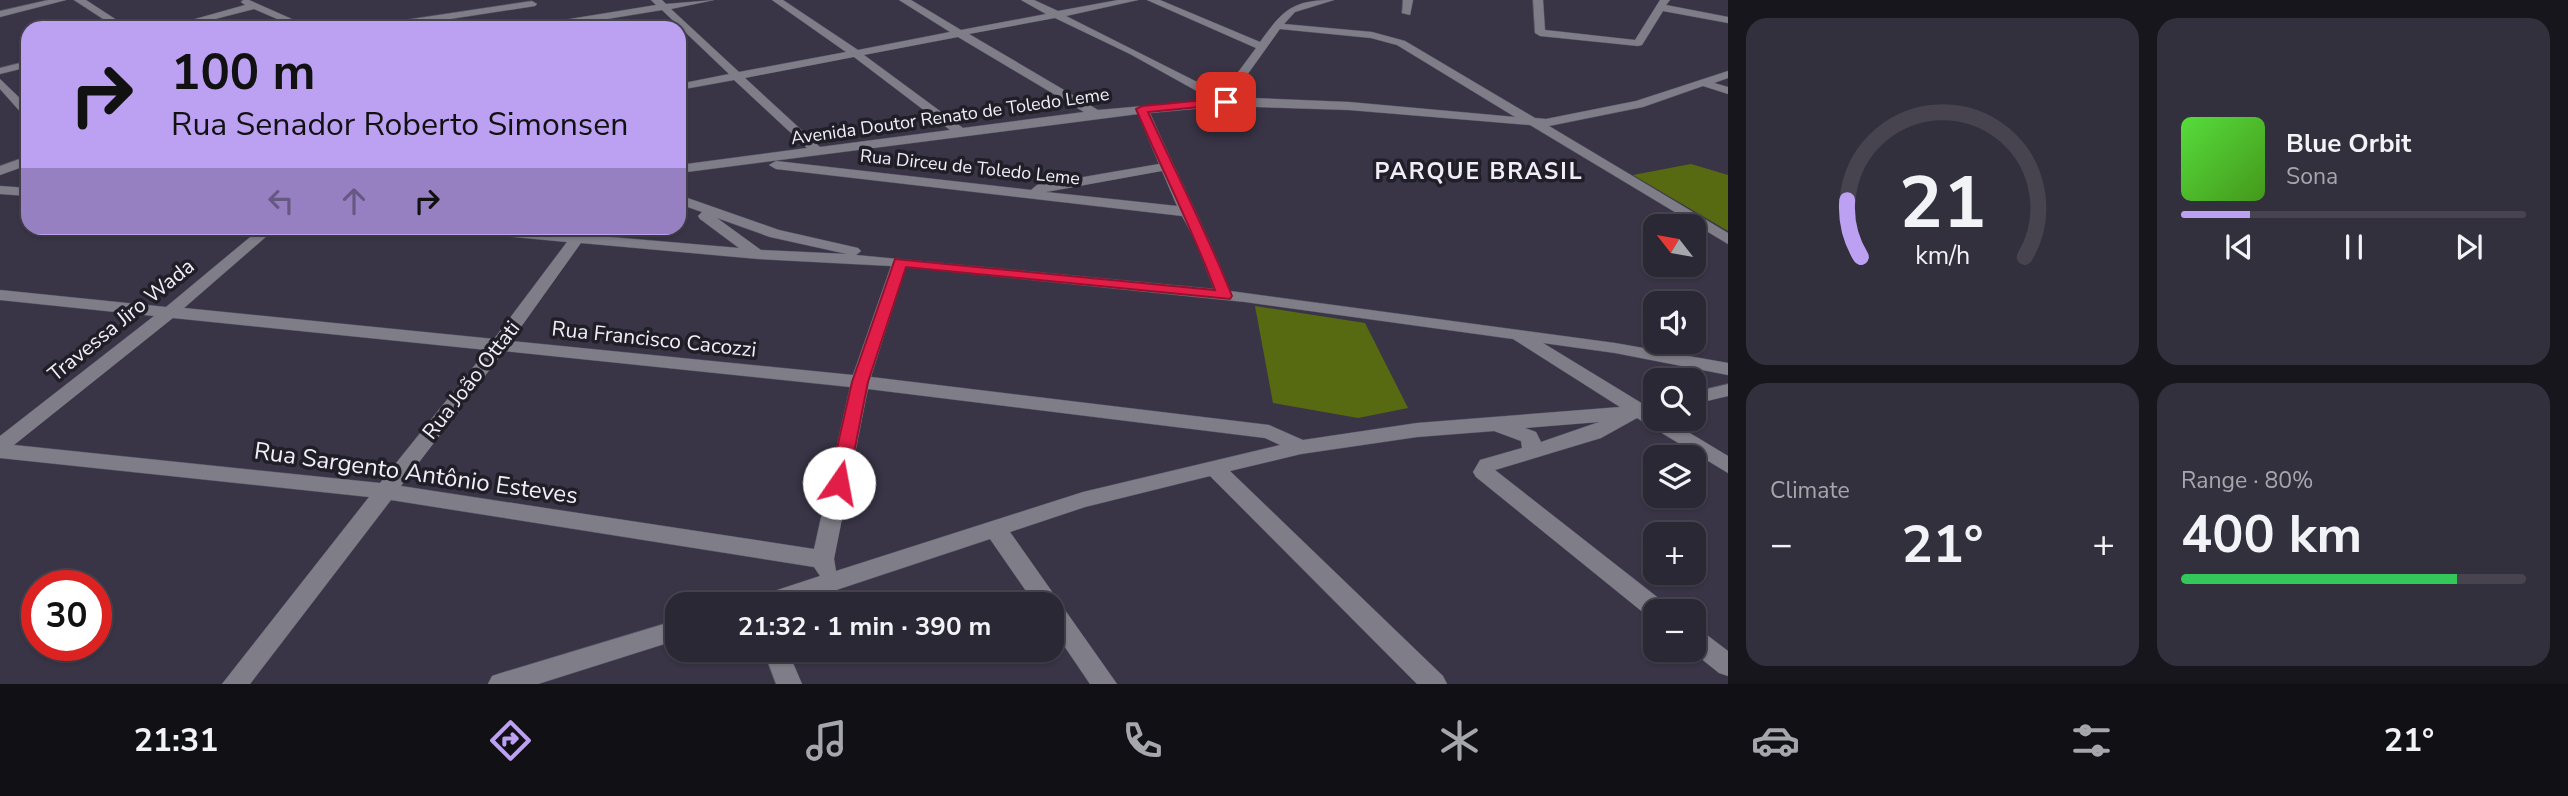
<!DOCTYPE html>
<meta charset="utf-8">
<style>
:root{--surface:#2b2835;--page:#33303d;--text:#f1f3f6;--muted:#a6a6ad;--line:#474450;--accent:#bca0f2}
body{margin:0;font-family:"Nunito Sans",sans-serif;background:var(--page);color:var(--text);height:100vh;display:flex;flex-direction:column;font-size:26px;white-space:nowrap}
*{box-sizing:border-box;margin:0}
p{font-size:23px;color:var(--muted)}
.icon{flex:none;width:38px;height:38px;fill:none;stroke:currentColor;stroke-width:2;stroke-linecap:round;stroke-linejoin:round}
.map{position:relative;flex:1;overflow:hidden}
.side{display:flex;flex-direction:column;gap:18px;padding:18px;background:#18161d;width:840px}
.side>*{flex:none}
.top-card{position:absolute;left:21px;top:21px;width:665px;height:214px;border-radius:21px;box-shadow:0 2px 5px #0004,0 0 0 2px var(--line);background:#bca0f2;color:#111;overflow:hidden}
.needle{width:46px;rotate:301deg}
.controls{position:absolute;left:1643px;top:214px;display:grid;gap:14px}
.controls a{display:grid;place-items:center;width:63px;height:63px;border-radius:14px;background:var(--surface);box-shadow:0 2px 5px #0004,0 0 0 2px var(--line);font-size:35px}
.speed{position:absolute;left:21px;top:570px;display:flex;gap:14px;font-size:35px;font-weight:700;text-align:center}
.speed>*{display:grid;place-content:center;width:91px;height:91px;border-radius:50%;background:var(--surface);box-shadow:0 2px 5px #0004,0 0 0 2px var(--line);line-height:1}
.speed .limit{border:10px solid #d22;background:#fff;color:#111}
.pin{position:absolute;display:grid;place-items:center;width:60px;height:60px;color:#fff;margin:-30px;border-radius:14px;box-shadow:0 4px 10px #0006}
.me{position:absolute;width:77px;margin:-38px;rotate:12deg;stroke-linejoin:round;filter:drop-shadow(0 0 5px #0008)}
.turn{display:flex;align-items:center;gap:24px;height:147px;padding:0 35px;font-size:32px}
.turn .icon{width:91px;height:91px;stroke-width:2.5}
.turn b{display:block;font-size:49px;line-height:60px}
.lanes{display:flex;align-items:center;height:66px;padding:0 35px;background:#0003;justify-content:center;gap:35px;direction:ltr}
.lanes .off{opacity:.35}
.big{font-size:52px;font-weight:700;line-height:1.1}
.side .tile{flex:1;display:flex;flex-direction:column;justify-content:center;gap:10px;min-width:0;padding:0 24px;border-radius:21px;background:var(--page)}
.side .dial{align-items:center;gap:0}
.dial svg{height:182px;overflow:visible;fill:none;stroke:var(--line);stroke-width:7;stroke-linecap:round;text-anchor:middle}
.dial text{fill:var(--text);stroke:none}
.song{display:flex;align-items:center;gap:21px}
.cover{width:84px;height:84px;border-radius:10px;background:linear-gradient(135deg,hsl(110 70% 55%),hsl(100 70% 35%))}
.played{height:7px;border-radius:4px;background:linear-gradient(90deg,var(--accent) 20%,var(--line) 20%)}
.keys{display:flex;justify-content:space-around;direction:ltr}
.heat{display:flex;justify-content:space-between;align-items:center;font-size:38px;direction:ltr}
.charge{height:10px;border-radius:5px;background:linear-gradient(90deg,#34c759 80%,var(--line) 0)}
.side .tiles{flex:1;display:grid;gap:18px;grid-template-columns:repeat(2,1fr)}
.trip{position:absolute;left:665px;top:592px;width:399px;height:70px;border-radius:21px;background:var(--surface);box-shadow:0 2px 5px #0004,0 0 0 2px var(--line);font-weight:700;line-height:70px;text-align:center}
.menu{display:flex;height:112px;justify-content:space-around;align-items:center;background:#111015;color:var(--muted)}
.menu .icon{width:49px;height:49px}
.menu .active{color:var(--accent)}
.menu b{font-size:32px;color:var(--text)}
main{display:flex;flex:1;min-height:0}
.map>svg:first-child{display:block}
</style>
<main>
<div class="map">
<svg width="1728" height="684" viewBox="0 0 1728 684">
<rect width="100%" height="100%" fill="#393547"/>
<!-- green -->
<g fill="#576a12">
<path d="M1691,164l37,11v56l-95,-56z"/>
<path d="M1255,306l110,17 43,85 -50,10 -85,-15z"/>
</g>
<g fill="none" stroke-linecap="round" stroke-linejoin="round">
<!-- minor casing -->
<g stroke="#565364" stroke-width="1">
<g id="minor">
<path d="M48,0h18l-66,17v-6z"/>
<path d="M74,0h12l43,28h-12z"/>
<path d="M243,0h6l63,28h-14l-44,-19 -74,19h-17l82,-23 -4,-3z"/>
<path d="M651,0h11l4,4 48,-4 -43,9 68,63 107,-20 -74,-52h11l75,50 92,-18 -51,-32h12l50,30 85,-16 -25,-14h13l24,11 60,-11h20l-72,16 151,76 22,-21 17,-23 -109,-48h13l100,42c23,-32 32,-42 74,-42l-39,12 -11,12 88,8 33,9 130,77 11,1 90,-18 92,-30v7l-14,5 14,4v7l-25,-8 -60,21 -94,19 179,107v11l-198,-119 -181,-15 -123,-4 -76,7c26,60 56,116 80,178l385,52 113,20v12l-113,-22 -72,-10 100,61 13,-2v16h9l63,38v17l-91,-55 -36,20 -106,32 171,134 4,7h-14v9l-6,-2 -174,-141 -3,-5 7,-12 42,-12 -1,-7 -27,-10 -77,6 -116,17 -71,17 213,205 4,8h-30l-207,-208 -125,31 -75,25 107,152h-27l-38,-56v-24h-17l-45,-65 -196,65h-42l4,-7 64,-21 -6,-9 -423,-67 -141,184h-28l147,-187 -369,-39v-22l154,-120 -154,-16v-10l166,17 95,-79h15l-92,80 310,31 73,-97 -106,-10 -7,-4h52l233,20 -39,-29 -2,-3 4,-4 -23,-8v-9l100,35 79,18 3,3 -5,4 358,34 -19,-49 -13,-24 -406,-47 -7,-4 7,-4 255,29 6,-5 122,-21 -21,-50 -459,59v-8l128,-17 -73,-68 -55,10v-6l50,-10 -67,-64 -110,18h-24l5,-3 123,-20zM1055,18l75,36 83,46 -115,10 -129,-76zM1280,29l91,9 26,7 118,72 -166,-15 -123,-5 21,-22zM958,37l126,75 -121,16 -99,-73zM854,57l96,73 -130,17 -75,-69zM1162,171l15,35 -131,-14zM717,218l53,19 77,17 -86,-4zM581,243l177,16 133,7 -38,109 -342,-34zM906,267l339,35 268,37 107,68 -203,16 -114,17 -34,-15 -398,-48zM173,318l314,32 -107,133 -366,-38zM504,351l346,36 -36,162 -413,-63zM868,389l397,49 15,7 -197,47 -247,79 -2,-12zM1599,422l-58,20 -5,-10 -11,-4z"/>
<path d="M1403,0h10l-3,15 -8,-2z"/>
<path d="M1533,0h10l2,30 90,10 25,-40h10l-4,5 62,12v6l-65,-12 -21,34 -4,1 -98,-10 -5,-3z"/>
<path d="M532,1l5,3 -2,2 -143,22h-25l5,-3z"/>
<path d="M28,61v6l-28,7v-6z"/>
<path d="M0,79l28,27v11l-4,-1 -24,-27z"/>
<path d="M28,156v9l-28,10v-9z"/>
<path d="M0,186l28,2v8l-28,-2z"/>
<path d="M1728,384v12l-34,8v-12z"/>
<path d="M677,620v20l-139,44h-50l4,-8 9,-3z"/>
<path d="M1694,628l9,4 25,19v25l-9,-3 -30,-24h5z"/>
<path d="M763,649h24l15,35h-26z"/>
</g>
</g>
<!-- minor -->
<use href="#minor" fill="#7f7d87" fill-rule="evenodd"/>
</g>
<!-- route -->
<path fill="#e11d48" stroke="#92132f" stroke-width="2" d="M1226,98l6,4 -2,2 -82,8c28,61 59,121 84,184l-2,3 -324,-32 -38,115 -20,101 -3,5h-13l-3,-5 23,-101 43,-123 320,31c-23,-62 -53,-120 -79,-181l6,-3z"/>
<g text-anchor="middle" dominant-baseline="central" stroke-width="7" stroke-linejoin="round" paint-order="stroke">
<!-- far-street labels -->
<g font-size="18" fill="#f1eefa" stroke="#201e26">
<text transform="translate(950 116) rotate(-8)">Avenida Doutor Renato de Toledo Leme</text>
<text transform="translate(970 167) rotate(6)">Rua Dirceu de Toledo Leme</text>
</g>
<!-- street labels -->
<g font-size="21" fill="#f1eefa" stroke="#201e26">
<text transform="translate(121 320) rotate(-39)">Travessa Jiro Wada</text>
<text transform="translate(654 339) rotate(6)">Rua Francisco Cacozzi</text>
<text transform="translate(471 380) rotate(-52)">Rua João Ottati</text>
</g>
<!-- far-district labels -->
<g font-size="23" font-weight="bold" letter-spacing="2" fill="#f1eefa" stroke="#201e26">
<text x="1479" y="171">PARQUE BRASIL</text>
</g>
<!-- near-street labels -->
<g font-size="24" fill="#f1eefa" stroke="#201e26">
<text transform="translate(416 473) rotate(8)">Rua Sargento Antônio Esteves</text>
</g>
</g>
</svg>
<div class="controls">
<a><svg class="needle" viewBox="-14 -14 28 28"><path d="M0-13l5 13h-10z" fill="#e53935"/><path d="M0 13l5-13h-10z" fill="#a6a6ad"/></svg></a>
<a><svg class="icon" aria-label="sound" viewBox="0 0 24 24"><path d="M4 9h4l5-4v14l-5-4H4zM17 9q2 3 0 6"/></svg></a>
<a><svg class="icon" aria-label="search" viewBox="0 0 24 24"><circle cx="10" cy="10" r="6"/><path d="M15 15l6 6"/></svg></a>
<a><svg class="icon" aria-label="layers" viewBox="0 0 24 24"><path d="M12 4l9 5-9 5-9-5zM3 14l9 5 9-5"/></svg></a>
<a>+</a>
<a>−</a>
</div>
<div class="speed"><div class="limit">30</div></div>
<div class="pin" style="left:1226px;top:102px;background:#d93025"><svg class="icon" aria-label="arrive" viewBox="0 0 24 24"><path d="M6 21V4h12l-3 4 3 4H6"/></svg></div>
<svg class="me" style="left:839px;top:483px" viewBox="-20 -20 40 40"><circle r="19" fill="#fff"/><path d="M0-13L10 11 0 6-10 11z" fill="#e11d48"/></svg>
<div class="trip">21:32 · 1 min · 390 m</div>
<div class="top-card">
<div class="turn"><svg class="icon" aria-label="right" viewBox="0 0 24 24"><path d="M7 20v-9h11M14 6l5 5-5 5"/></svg><div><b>100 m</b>Rua Senador Roberto Simonsen</div></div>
<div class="lanes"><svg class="icon off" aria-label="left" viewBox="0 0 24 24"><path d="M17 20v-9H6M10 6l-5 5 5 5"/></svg><svg class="icon off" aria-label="ahead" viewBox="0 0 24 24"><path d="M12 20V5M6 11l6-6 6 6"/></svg><svg class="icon" aria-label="right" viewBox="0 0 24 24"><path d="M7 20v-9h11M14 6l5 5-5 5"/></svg></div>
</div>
</div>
<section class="side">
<div class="tiles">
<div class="tile dial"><svg viewBox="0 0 100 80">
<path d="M14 69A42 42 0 1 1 86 69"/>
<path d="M14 69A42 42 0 0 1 8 44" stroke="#bca0f2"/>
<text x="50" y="56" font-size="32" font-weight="700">21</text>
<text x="50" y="72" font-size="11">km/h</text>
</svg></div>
<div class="tile">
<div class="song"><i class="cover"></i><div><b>Blue Orbit</b><p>Sona</p></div></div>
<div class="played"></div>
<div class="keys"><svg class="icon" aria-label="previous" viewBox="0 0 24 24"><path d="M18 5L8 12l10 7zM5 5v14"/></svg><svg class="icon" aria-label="pause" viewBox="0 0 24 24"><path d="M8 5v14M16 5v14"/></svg><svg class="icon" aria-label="next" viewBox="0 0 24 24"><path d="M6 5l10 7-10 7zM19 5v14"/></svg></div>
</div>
<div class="tile"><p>Climate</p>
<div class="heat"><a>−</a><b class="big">21°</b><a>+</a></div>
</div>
<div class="tile"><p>Range · 80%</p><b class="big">400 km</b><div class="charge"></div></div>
</div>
</section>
</main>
<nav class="menu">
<b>21:31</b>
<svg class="icon active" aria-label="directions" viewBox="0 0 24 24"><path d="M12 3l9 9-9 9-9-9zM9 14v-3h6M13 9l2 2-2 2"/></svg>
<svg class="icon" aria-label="music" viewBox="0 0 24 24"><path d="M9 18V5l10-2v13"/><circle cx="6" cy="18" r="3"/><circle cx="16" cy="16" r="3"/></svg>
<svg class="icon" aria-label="phone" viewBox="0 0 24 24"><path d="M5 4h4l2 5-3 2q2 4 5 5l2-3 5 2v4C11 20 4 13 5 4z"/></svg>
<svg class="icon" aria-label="climate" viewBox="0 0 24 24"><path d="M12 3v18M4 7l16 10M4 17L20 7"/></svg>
<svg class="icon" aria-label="car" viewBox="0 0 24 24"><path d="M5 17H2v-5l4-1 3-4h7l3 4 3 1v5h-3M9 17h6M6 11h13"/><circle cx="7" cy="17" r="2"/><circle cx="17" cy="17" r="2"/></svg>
<svg class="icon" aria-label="filters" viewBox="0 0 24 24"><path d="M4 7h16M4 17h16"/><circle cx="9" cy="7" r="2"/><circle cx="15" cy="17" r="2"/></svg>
<b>21°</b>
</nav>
